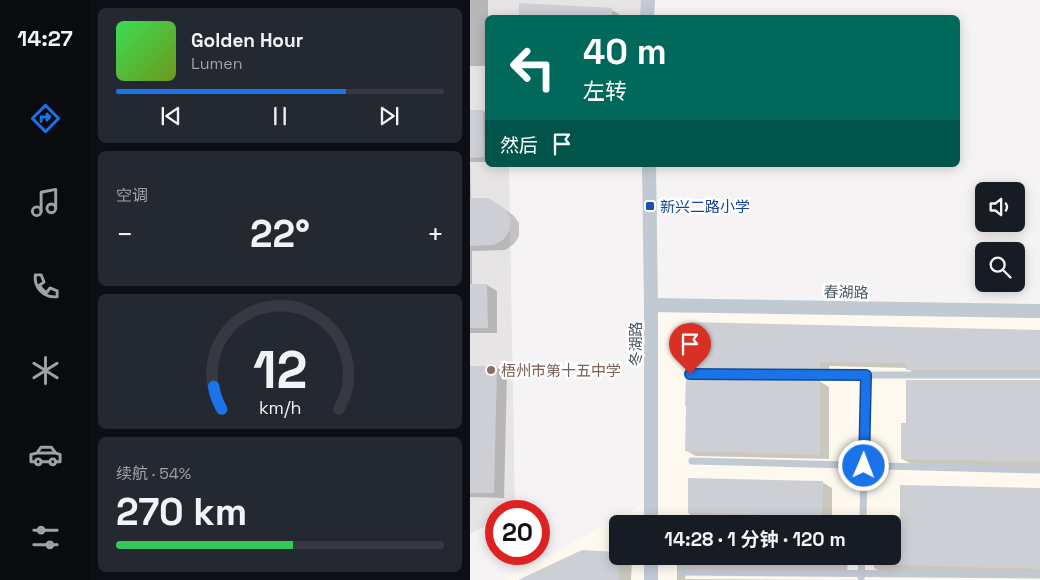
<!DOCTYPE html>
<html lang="zh">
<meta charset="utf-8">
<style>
:root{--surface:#171b24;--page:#242831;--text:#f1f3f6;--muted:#9ea1a6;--line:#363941;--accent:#1a73e8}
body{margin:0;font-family:"Space Grotesk","Noto Sans SC",sans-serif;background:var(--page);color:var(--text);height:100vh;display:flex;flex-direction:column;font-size:19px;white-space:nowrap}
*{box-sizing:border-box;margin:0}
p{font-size:16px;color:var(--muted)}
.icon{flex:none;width:28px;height:28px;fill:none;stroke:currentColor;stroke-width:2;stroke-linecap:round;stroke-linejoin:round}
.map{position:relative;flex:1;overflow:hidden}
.drawer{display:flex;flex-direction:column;gap:8px;padding:8px;background:#0d0f14;width:380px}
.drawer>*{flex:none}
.banner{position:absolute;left:15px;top:15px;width:475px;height:152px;border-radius:8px;box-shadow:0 2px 12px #0003;background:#00695c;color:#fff;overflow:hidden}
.buttons{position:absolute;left:505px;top:182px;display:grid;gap:10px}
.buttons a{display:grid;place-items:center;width:50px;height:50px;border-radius:8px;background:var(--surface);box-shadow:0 2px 12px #0003;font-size:25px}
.speed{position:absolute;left:15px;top:500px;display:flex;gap:10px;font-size:25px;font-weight:700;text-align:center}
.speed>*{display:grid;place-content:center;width:65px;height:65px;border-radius:50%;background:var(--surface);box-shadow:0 2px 12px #0003;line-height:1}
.speed .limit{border:8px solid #d22;background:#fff;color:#111}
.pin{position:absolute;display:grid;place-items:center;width:42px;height:42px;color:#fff;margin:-51px -21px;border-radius:50% 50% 50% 0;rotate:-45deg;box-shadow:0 0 5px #0007}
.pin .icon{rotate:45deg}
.me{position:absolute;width:55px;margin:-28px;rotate:1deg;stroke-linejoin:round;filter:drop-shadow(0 0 4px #0008)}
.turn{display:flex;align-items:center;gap:18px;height:105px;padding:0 15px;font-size:22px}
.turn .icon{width:65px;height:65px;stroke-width:2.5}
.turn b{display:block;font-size:35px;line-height:42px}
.then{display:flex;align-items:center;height:48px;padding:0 15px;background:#0003;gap:10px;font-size:19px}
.big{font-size:38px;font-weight:700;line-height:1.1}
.drawer .widget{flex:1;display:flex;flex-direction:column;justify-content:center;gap:8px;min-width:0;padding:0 18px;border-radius:8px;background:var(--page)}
.drawer .dial{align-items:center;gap:0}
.dial svg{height:130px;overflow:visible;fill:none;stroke:var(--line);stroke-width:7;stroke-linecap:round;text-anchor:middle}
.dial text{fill:var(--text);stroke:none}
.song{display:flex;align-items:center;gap:15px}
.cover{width:60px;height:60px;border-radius:8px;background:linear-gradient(135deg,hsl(130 70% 55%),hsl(80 70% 35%))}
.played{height:5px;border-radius:2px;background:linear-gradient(90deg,var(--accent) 70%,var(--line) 70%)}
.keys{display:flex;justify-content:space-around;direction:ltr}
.heat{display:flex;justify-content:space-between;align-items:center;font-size:28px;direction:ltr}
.charge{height:8px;border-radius:4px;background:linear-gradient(90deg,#34c759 54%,var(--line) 0)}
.trip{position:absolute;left:139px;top:515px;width:292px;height:50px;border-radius:8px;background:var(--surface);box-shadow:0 2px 12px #0003;font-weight:700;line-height:50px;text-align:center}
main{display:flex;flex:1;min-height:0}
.tab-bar{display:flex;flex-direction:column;width:90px;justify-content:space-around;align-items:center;background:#090b0e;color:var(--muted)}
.tab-bar .icon{width:35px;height:35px}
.tab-bar .current{color:var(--accent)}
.tab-bar b{font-size:22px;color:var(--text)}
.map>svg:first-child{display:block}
</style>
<main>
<nav class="tab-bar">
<b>14:27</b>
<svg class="icon current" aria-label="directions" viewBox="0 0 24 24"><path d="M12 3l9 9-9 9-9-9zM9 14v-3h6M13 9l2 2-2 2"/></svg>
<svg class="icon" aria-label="music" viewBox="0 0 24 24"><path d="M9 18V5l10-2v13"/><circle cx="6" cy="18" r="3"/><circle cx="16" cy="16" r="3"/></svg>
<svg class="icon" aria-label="phone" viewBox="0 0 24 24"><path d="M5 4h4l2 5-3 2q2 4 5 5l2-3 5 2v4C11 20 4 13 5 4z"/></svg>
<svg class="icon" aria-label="climate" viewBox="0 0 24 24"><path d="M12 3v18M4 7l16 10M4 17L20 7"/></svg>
<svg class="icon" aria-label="car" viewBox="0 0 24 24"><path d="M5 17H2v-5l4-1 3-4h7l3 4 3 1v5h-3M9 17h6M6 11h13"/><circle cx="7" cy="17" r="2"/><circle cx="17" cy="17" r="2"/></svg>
<svg class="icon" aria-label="filters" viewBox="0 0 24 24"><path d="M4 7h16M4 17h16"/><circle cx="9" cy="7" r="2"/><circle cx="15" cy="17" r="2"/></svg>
</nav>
<section class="drawer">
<div class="widget">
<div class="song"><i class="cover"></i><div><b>Golden Hour</b><p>Lumen</p></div></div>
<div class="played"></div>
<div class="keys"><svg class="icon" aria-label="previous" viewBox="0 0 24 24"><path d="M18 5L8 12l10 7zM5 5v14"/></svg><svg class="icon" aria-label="pause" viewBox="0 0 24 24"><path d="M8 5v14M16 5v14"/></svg><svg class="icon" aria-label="next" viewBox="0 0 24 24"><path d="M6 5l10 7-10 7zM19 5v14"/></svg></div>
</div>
<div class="widget"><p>空调</p>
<div class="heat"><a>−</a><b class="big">22°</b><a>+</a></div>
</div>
<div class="widget dial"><svg viewBox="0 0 100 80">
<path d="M14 69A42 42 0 1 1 86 69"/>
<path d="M14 69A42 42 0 0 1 9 55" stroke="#1a73e8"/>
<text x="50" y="56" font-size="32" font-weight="700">12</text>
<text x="50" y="72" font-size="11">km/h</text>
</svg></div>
<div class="widget"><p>续航 · 54%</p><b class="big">270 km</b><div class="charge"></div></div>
</section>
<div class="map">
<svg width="570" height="580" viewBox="0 0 570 580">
<rect width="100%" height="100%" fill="#f5f3f3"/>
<!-- commercial -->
<path fill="#fdf9ef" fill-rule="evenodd" d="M181,305l389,6v269h-536l147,-80zM148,524h274v32h-274z"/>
<!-- education -->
<path fill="#e6e4e5" d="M0,0h179v17l-161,1v147h21l6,346h-19v9l-26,14z"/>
<!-- shadow -->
<g fill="#0003">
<rect x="0" y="0" width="18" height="66"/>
<path d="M139,9l10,5v4h-99z"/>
<path d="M0,111h13l5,2v49h-18l1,37 27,6 15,10 6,8v13l-5,8 -9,6 -33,1v34h15l10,6v42h-27z"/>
<path d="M570,331v44h-123l-10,-7 -78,-2v8h-129l-10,-6z"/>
<path d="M0,367l27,1 10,5 -3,125 -34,-1z"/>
<path d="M349,381l10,6v72l-133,-3 -9,-5z"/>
<path d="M570,382v85l-128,-3 -10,-5z"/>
<path d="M220,479l132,3 10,6v36h-143z"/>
<path d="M570,489v85l-156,-1 -10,-5 1,-12h17l9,-26z"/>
<path d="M148,556h5l9,5 -1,19h-110z"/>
<path d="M207,556h171l-1,17 -161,1 -1,5 153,1h-161z"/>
</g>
<!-- building -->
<g fill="#cdcfd5">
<path d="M49,3l93,5v10h-93z"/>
<path d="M0,110h13l1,47 -14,1z"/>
<path d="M0,198h18l16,10 6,8v14l-6,9 -10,6 -24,1z"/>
<path d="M0,284h17l1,44h-18z"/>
<path d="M220,322l350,8v40h-134v-7l-86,-1v7h-131z"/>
<path d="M0,366h27l-3,127h-24z"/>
<path d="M216,377l4,2 130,1v75l-135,-4 1,-45h-1z"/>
<path d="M436,380h134v82l-139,-3v-36h5z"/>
<path d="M218,478l135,3 -1,35 -134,-3z"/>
<path d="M430,485l140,3v81l-148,-4v-36h8z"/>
<path d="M112,550l36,2v4h1v24h-101z"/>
</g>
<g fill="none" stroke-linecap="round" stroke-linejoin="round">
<!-- lane -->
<g stroke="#c1cad2" stroke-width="7">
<path d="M220,374l175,1h175"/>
<path d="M222,461l348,9"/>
<path d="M393,524l2,-149"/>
<path d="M211,572l359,3"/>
<path d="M391,580l1,-24"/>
</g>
<!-- street -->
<g stroke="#c1cad2" stroke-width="14">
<path d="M177,18l1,-18"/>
<path d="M179,165l2,140v219"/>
<path d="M181,305l389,6"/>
<path d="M181,580v-24"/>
</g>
</g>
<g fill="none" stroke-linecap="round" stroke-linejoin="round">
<!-- route casing -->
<g stroke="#114b97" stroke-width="12">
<path id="route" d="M220,374l176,1 -2,91"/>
</g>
<!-- route -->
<use href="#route" stroke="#1a73e8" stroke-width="9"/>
</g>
<!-- markers -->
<rect fill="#1a4fb4" stroke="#fff" stroke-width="2" x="175" y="201" width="10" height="10" rx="2.5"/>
<circle fill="#8d6e63" stroke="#fff" stroke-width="2" cx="21" cy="370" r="5"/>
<g text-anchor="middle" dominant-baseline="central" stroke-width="5" stroke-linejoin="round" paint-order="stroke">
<!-- transit labels -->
<g font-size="15" fill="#164399" stroke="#fff" text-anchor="start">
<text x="190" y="206">新兴二路小学</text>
</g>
<!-- street labels -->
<g font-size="15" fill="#4a5661" stroke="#fff">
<text transform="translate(376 292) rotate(1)">春湖路</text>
<text transform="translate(165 344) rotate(-90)">冬湖路</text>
</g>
<!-- education labels -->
<g font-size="15" fill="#785e54" stroke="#fff" text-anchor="start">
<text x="31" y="370">梧州市第十五中学</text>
</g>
</g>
</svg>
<div class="buttons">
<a><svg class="icon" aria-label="sound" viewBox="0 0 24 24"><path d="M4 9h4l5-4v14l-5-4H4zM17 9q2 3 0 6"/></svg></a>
<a><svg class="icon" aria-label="search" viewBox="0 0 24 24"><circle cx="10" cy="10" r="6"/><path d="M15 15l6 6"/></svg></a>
</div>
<div class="speed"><div class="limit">20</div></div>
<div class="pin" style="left:220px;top:374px;background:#d93025"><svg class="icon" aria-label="arrive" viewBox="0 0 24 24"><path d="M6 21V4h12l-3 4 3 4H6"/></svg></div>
<svg class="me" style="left:394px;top:466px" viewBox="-20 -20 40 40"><circle r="17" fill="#1a73e8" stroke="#fff" stroke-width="3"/><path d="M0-11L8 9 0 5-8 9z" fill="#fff"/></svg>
<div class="trip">14:28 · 1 分钟 · 120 m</div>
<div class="banner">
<div class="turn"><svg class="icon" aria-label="left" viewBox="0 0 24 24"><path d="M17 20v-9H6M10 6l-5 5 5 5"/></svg><div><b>40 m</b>左转</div></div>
<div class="then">然后<svg class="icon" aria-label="arrive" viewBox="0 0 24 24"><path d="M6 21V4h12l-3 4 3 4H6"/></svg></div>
</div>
</div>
</main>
